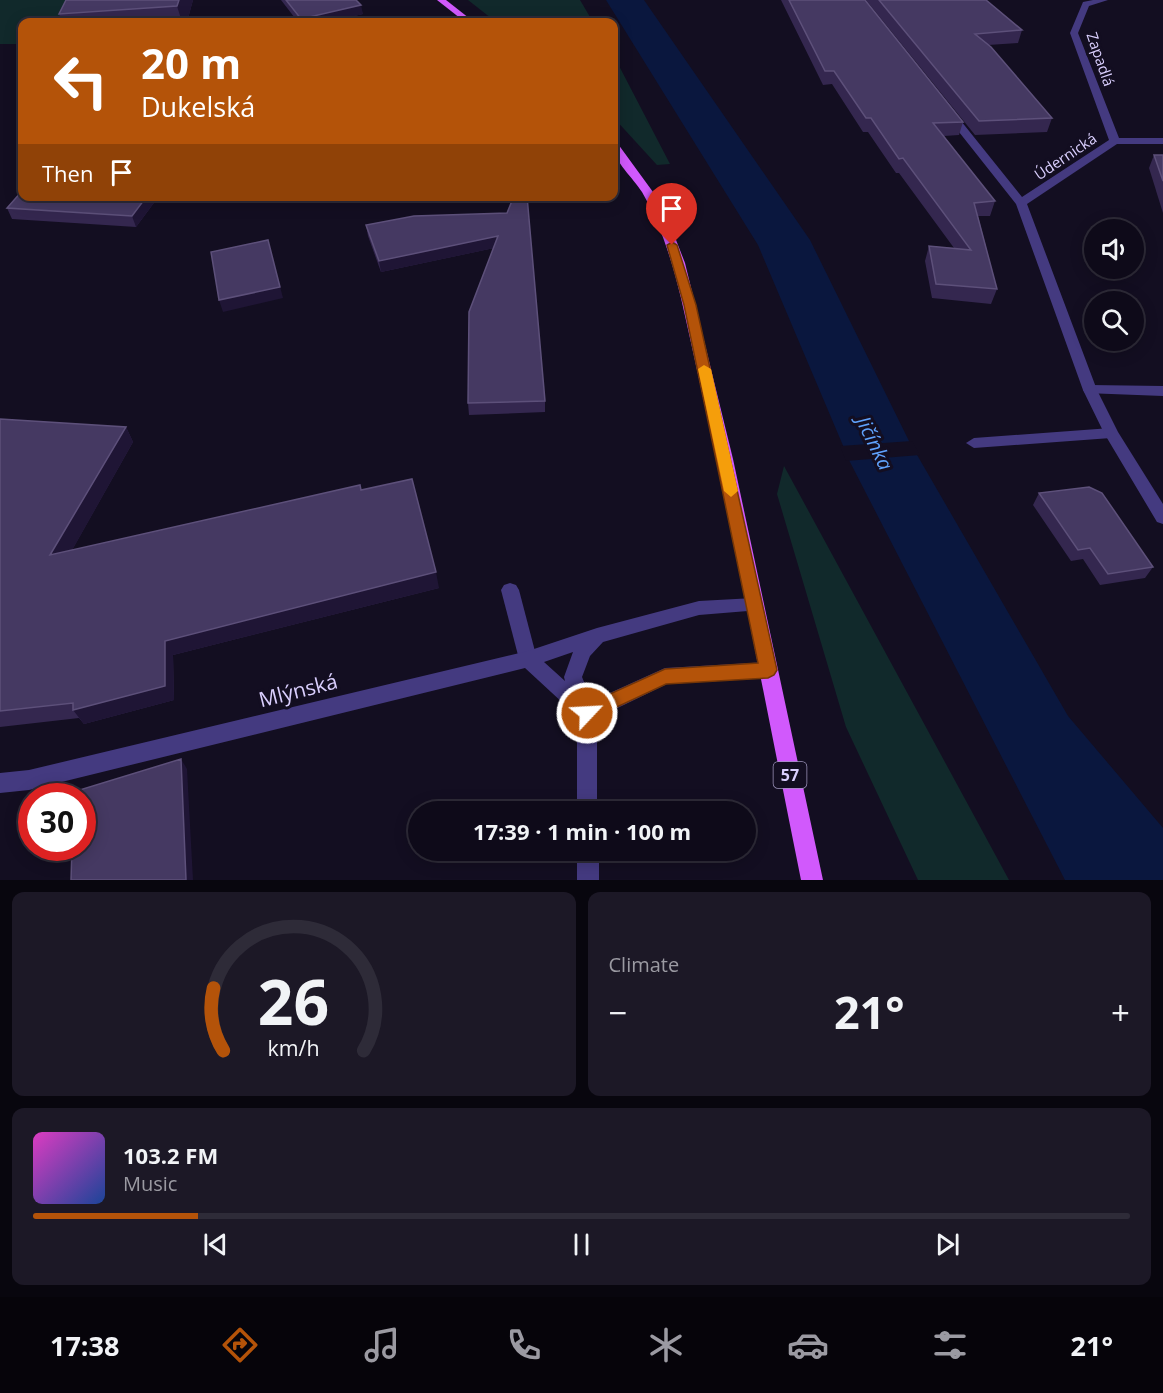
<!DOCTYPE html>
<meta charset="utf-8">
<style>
:root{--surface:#0e0a19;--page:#1c1826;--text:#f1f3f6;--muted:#9b9aa2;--line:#2e2b38;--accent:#b45309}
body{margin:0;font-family:"Open Sans",sans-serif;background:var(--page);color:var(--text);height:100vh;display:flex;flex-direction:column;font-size:22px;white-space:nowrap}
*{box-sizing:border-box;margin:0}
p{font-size:20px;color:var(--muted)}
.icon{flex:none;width:33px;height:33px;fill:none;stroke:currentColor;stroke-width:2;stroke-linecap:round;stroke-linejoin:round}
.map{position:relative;height:880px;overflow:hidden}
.sheet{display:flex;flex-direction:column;gap:12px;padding:12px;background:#08060e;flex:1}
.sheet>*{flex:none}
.guide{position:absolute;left:18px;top:18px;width:600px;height:183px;border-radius:12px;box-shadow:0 3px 15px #0003,0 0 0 2px var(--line);background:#b45309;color:#fff;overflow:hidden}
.controls{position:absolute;left:1084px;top:219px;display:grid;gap:12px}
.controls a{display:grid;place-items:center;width:60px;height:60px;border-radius:50%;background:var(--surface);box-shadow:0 3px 15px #0003,0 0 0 2px var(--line);font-size:30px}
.speed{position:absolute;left:18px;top:783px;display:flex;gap:12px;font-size:30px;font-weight:700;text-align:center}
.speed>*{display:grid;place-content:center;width:78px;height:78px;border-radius:50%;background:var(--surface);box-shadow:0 3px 15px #0003,0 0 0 2px var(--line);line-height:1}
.speed .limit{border:9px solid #d22;background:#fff;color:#111}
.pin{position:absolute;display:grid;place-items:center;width:51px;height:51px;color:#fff;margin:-62px -26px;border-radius:50% 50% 50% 0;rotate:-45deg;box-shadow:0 0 6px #0007}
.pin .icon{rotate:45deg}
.me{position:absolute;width:66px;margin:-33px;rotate:65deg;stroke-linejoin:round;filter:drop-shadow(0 0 4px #0008)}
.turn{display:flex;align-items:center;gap:21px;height:126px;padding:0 24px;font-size:27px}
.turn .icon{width:78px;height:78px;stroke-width:2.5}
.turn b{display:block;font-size:42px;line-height:51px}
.then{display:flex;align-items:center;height:57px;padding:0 24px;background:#0003;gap:12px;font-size:22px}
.big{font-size:45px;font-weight:700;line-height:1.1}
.sheet .card{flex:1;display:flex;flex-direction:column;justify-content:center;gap:9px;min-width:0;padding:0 21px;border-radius:12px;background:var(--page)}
.sheet .dial{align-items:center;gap:0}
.dial svg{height:156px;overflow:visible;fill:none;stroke:var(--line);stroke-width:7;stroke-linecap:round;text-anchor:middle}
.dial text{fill:var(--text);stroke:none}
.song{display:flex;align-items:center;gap:18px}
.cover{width:72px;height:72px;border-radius:9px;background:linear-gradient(135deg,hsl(310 70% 55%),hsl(220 70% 35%))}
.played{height:6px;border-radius:3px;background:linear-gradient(90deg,var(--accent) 15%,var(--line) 15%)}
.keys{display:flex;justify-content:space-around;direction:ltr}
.heat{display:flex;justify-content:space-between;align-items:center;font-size:33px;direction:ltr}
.sheet .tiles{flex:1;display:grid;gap:12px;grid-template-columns:1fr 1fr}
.card:last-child{grid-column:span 2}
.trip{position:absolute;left:408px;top:801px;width:348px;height:60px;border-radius:30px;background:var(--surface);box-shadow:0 3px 15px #0003,0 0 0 2px var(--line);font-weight:700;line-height:60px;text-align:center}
.tabs{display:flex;height:96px;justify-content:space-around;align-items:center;background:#06040a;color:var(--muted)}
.tabs .icon{width:42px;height:42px}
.tabs .on{color:var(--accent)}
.tabs b{font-size:27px;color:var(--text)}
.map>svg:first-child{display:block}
</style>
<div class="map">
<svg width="1163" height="880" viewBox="0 0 1163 880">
<rect width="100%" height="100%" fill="#130e21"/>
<!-- green -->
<g fill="#11292b">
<path d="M0,0h88l-22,22h-44v22h-22z"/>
<path d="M468,0h112l13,22h-97z"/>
<path d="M614,57l3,5 53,102 -13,1 -43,-47z"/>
<path d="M784,466l225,414h-91l-72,-153 -69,-233z"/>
</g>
<!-- water -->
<path fill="#0a173e" d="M606,0h38l166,240 99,201 159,275 95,112v52h-98l-215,-418 -92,-217z"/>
<!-- pier -->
<path fill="#130e21" d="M912,441l8,14 -74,6 -6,-15z"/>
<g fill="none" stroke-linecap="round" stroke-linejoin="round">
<!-- lane -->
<g fill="#443a80" fill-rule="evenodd">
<path d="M1090,385l73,1v10l-78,-3 -2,-3z"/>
<path d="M1111,428l7,5 -7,5 -137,10 -8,-5 8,-5z"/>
<path d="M510,583l6,2 3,5 18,69 -3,6 -6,2 -6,-2 -3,-6 -18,-69 3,-5z"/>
</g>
<!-- street -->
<g fill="#443a80" fill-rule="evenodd">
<path d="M1093,0h15l-19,6 -11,27 41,105h44v6h-46l-90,60 70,186 21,42 45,72v20l-6,-2 -53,-89 -21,-43 -67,-186 -72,-91 9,-2 69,86 87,-57 -39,-107 13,-31z"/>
<path d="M754,598l6,2 3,5 -3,5 -61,5 -96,27 -13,14 -8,21 10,24 73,-33 103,-6 7,2 2,6 -2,6 -7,2 -101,6 -70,34v94h-20v-96l-52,-48 -496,122 -29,3v-20l29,-3 499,-119 69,-23 102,-27zM573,652l-9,25 1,4 -21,-19z"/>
<rect x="577" y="850" width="22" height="30"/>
</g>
<!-- primary -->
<g fill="#d159fc" fill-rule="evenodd">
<path d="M437,0h9l28,22h-9z"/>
<path d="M614,143l4,1 35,48 18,35 14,36 48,196 90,421h-22c-39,-194 -76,-389 -120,-582 -9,-37 -20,-73 -39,-106 -9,-15 -30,-31 -28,-49z"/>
</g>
</g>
<!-- wall -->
<g fill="#34274f">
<path d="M66,0h127l-6,22h-125l-3,-8z"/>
<path d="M281,0h75l7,14 -35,8h-30z"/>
<path d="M781,0h84l98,122 -4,13 -15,1 51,65 -5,15h-12l19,73 -6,15 -59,-6 -7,-37 4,-15 25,2 -55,-75h-3l-28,-41h-5l-31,-48 -9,1z"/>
<path d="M866,0h120l36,30 -4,13 -30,2 64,73 -5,14 -72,3z"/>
<path d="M1154,155h9v58l-14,-45z"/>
<path d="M159,196l-23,31 -124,-8 -5,-11z"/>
<path d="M507,213l38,188v11l-76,3 -1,-12 26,-155 -113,24 -13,-36 -2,-11z"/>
<path d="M0,419l126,8 7,15 -61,108 289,-60 78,98 -266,67 1,45 -90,24 -5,-6 -79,9z"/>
<path d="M1039,493l114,74 -8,11 -45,7 -17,-26 -12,2 -38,-56z"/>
</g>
<!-- shaded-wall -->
<g fill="#1f1535">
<path d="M179,0h14l-6,22h-5l-5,-16z"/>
<path d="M361,5l2,9 -35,8h-26l-1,-3z"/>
<path d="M147,196h12l-23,31 -4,-11z"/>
<path d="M498,236l1,11 -118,25 -2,-11z"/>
<path d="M268,240l15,58 -60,14 -4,-12z"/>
<path d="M126,427l7,15 -72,128 -11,-15z"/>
<path d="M436,572l3,16 -266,67 1,45 -90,24 -11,-14 92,-69z"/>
<path d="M181,759l6,10 6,111h-7z"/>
</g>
<!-- building -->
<g fill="#453962" stroke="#5d507a" stroke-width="1.5">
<path d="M66,0h113l-2,6 -118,8z"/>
<path d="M286,0h70l5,5 -60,14z"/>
<path d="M789,0h76l98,122 -30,1 62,78 -21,2 23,86 -61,-5 -7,-38 42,4 -68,-92 -4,1 -28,-41h-5l-32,-47h-9z"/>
<path d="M879,0h107l36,30 -47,4 16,13 61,71 -73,3z"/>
<path d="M1154,155h9v26z"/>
<path d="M22,191v5h125l-15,20 -125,-8z"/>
<path d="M514,196h13l18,205 -77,2 1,-91 29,-76 -119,25 -13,-36 48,-9 93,-3z"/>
<path d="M268,240l12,47 -61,13 -8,-48z"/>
<path d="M0,419l126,8 -76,128 310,-70 1,5 51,-11 24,93 -271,69v45l-92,24v-7l-73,8z"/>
<path d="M1089,487l13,6 51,74 -45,7 -18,-26 -12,2 -39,-57z"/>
<path d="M181,759l5,121h-115l1,-32h10v-52h-9v-4z"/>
</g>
<!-- route -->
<path fill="#b45309" stroke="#753606" stroke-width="1.5" d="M672,242l5,3 19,60 81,365 -3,5 -6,3 -102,6 -79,37 -6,-2 -2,-6 2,-6 84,-38 93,-6 -74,-358 -17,-60z"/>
<!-- slow -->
<path fill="#f59e0b" d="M704,365l7,4 27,122 -7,6 -7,-6 -26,-122z"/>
<g text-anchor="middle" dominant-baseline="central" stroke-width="6" stroke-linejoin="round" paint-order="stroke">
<!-- far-street labels -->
<g font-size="15" fill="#dacffe" stroke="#130e21">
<text transform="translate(1101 59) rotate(71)">Zapadlá</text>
<text transform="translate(1065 156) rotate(-34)">Údernická</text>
</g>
<!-- shield labels -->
<rect fill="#130e21" stroke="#9e95bc" stroke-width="1.5" x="773.5" y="762" width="33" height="26" rx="4.5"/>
<g font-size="16" font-weight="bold" fill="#dacffe">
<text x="790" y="775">57</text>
</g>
<!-- water labels -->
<g font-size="20" font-style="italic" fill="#5fa1fc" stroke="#130e21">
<text transform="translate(875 443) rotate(64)">Jičínka</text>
</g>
<!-- near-street labels -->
<g font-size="21" fill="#dacffe" stroke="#130e21">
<text transform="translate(298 690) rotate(-14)">Mlýnská</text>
</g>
</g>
</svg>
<div class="controls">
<a><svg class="icon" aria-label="sound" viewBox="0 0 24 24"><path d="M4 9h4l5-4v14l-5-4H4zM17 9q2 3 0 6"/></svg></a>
<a><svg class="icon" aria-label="search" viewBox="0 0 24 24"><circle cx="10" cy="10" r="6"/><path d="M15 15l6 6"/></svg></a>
</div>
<div class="speed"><div class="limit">30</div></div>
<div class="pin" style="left:672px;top:245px;background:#d93025"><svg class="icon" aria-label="arrive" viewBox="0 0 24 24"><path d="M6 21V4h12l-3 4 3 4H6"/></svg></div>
<svg class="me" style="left:587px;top:713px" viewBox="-20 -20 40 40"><circle r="17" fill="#b45309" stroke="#fff" stroke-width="3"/><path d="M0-11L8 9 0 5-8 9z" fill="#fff"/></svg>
<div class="trip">17:39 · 1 min · 100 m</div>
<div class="guide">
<div class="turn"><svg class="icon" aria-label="left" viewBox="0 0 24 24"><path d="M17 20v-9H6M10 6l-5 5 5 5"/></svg><div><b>20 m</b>Dukelská</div></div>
<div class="then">Then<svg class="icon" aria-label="arrive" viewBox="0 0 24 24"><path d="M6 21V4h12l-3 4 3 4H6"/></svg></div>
</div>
</div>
<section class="sheet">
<div class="tiles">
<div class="card dial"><svg viewBox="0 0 100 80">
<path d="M14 69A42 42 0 1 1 86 69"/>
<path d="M14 69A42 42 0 0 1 9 37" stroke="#b45309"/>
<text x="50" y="56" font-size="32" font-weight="700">26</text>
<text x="50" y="72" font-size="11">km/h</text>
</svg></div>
<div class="card"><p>Climate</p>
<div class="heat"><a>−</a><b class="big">21°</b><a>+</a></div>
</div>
<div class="card">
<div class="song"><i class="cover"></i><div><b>103.2 FM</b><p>Music</p></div></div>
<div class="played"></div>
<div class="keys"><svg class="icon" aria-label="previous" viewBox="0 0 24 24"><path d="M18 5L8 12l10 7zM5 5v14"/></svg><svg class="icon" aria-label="pause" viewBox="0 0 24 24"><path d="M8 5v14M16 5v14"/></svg><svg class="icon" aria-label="next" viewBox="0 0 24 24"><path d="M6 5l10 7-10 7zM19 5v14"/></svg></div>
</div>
</div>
</section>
<nav class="tabs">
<b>17:38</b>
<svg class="icon on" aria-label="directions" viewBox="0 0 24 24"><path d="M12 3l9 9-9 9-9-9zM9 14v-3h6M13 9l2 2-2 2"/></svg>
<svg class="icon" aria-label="music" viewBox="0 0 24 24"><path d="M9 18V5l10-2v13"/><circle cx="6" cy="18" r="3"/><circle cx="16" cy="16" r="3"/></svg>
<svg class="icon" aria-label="phone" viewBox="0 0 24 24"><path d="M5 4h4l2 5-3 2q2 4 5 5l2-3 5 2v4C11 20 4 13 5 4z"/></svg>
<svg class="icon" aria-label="climate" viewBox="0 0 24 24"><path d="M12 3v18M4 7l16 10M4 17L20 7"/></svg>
<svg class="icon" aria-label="car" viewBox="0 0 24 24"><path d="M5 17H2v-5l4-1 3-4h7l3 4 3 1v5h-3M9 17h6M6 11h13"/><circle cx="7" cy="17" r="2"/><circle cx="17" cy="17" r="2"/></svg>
<svg class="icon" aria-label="filters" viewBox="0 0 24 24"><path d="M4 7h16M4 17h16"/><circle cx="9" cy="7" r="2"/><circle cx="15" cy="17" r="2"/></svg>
<b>21°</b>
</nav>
